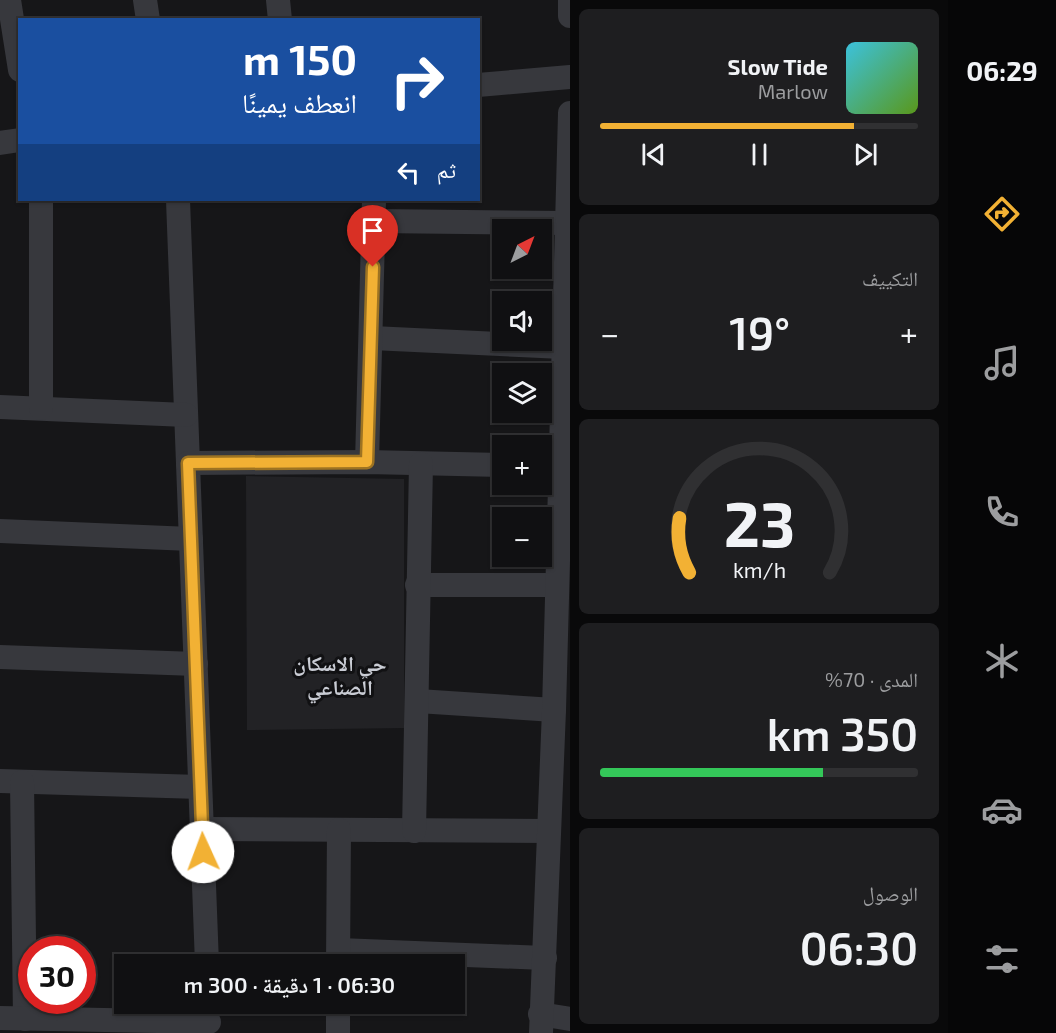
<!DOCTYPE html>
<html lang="ar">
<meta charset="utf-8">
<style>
:root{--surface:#101012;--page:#1e1e20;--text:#f1f3f6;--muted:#9c9d9f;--line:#303032;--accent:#f2b134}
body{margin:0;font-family:"Exo 2","Noto Naskh Arabic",sans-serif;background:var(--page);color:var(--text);direction:rtl;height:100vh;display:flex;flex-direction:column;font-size:22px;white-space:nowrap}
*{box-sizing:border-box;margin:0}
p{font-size:20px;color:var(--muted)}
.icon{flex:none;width:33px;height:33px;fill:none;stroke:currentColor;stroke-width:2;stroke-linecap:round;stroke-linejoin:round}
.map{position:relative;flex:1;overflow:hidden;direction:ltr}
.details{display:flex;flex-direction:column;gap:9px;padding:9px;background:#09090a;width:378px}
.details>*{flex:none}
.guide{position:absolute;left:18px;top:18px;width:462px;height:183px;border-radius:0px;box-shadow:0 2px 4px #0004,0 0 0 2px var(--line);direction:rtl;background:#1a4fa0;color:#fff;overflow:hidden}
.needle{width:39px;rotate:42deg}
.buttons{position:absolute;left:492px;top:219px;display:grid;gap:12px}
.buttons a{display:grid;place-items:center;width:60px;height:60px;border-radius:0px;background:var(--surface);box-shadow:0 2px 4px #0004,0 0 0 2px var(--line);font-size:30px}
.speed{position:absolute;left:18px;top:936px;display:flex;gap:12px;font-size:30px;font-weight:700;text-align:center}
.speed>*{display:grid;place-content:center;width:78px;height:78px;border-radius:50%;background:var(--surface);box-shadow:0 2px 4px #0004,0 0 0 2px var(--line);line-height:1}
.speed .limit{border:9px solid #d22;background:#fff;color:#111}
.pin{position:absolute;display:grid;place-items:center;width:51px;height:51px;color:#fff;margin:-62px -26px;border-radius:50% 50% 50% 0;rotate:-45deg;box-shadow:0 0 6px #0007}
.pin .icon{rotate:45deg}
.me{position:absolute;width:66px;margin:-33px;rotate:358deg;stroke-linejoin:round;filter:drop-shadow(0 0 4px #0008)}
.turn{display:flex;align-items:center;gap:21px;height:126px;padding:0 24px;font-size:27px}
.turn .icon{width:78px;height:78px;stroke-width:2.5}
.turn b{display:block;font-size:42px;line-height:51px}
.then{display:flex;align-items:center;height:57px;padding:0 24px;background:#0003;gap:12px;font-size:22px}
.big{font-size:45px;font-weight:600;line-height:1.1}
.details .tile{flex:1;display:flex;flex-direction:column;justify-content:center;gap:9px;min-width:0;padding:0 21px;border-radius:9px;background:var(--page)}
.details .dial{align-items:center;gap:0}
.dial svg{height:156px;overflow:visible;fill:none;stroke:var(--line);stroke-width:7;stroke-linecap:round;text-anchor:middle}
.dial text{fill:var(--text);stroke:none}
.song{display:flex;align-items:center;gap:18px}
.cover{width:72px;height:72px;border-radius:9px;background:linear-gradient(135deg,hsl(190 70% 55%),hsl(90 70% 35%))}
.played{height:6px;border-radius:3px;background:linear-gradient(90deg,var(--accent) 80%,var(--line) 80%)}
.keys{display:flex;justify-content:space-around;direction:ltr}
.heat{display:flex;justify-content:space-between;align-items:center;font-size:33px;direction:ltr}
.charge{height:9px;border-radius:4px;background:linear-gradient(90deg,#34c759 70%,var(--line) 0)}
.trip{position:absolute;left:114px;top:954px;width:351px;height:60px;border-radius:0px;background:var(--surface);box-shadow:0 2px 4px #0004,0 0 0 2px var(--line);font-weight:600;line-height:60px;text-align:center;direction:rtl}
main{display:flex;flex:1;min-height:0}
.tabs{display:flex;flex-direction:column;width:108px;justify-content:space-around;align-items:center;background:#060607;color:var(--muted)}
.tabs .icon{width:42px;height:42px}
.tabs .active{color:var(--accent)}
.tabs b{font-size:27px;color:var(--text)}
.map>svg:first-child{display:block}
</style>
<main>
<nav class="tabs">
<b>06:29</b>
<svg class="icon active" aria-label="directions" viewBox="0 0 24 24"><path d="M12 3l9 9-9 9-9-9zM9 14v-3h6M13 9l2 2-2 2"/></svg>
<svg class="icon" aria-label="music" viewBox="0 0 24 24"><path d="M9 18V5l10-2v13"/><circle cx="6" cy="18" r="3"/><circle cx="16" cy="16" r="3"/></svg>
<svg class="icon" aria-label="phone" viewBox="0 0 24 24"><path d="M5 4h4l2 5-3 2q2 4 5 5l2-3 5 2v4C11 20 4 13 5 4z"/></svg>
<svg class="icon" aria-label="climate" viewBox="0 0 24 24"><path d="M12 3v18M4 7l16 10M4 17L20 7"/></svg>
<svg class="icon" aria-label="car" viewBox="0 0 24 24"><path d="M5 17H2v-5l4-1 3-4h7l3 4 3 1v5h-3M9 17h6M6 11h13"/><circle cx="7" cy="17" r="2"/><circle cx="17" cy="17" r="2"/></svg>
<svg class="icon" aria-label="filters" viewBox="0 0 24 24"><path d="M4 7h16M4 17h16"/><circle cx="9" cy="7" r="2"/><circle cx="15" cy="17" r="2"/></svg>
</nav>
<section class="details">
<div class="tile">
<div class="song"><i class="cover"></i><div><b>Slow Tide</b><p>Marlow</p></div></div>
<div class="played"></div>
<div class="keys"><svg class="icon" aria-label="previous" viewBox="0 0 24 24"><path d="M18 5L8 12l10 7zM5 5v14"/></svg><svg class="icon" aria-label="pause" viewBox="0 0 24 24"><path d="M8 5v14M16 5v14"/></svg><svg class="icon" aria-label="next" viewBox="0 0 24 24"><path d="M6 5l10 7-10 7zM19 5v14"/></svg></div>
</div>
<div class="tile"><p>التكييف</p>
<div class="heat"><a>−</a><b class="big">19°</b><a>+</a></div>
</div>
<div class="tile dial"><svg viewBox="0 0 100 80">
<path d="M14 69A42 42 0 1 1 86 69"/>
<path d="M14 69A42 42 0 0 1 9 41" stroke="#f2b134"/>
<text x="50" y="56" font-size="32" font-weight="700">23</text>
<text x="50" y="72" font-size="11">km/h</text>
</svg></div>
<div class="tile"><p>المدى · 70%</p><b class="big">350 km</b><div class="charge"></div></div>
<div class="tile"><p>الوصول</p><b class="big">06:30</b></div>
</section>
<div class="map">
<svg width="570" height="1033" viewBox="0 0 570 1033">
<rect width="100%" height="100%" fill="#161618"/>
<!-- built -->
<path fill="#222225" d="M246,476l158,3v249l-157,2z"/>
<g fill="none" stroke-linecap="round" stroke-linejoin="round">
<!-- minor -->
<g stroke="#37383d" stroke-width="24">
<path d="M9,0l11,70"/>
<path d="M145,0l3,20"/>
<path d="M278,0l2,20"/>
<path d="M570,0v16"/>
<path d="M478,85l92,-8"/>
<path d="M0,143l20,-3"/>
<path d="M178,200l29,764"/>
<path d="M374,221l193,2"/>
<path d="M372,338l191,9"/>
<path d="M0,407l186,8"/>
<path d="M41,408v-208"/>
<path d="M367,462l7,-262"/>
<path d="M188,463l179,-1 135,3"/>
<path d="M0,531l191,8"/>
<path d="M417,585h139"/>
<path d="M0,657l196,7"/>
<path d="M418,701l136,9"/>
<path d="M0,781l200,6"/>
<path d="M22,782l3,237"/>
<path d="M202,829l347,2"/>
<path d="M414,831l7,-367"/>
<path d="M339,950l206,8"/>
<path d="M338,964l1,-134"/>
<path d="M540,1014l30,5"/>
<path d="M0,1018l209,4"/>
<path d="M338,1033v-29"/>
<path d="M541,1033l13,-323 16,-597"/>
</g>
</g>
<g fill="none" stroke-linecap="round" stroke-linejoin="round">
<!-- route casing -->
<g stroke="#9d7322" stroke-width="15">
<path id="route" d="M203,852l-15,-389 179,-1 6,-195"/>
</g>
<!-- route -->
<use href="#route" stroke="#f2b134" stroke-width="10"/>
</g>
<g text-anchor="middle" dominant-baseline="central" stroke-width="6" stroke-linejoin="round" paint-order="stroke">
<!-- quarter labels -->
<g font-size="21" font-weight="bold" fill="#c9ccd4" stroke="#111113">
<text x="340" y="662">حي الاسكان<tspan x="340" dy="24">الصناعي</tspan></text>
</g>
</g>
</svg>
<div class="buttons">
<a><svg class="needle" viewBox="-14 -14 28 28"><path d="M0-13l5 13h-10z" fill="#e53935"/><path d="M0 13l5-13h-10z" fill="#9c9d9f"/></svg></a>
<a><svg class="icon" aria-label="sound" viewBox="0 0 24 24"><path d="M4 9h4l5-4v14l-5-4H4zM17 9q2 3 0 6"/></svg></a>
<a><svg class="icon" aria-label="layers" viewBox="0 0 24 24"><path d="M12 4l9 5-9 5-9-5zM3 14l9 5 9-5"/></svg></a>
<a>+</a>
<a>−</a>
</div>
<div class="speed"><div class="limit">30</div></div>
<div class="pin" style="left:373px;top:267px;background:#d93025"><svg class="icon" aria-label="arrive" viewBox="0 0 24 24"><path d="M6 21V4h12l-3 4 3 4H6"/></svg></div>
<svg class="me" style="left:203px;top:852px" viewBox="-20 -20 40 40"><circle r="19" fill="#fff"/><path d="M0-13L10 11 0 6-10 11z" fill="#f2b134"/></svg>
<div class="trip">06:30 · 1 دقيقة · 300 m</div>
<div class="guide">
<div class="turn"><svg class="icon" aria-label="right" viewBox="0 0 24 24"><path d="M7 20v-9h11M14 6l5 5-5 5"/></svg><div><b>150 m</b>انعطف يمينًا</div></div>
<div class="then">ثم<svg class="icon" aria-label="left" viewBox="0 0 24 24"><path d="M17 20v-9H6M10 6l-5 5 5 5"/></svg></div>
</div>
</div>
</main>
